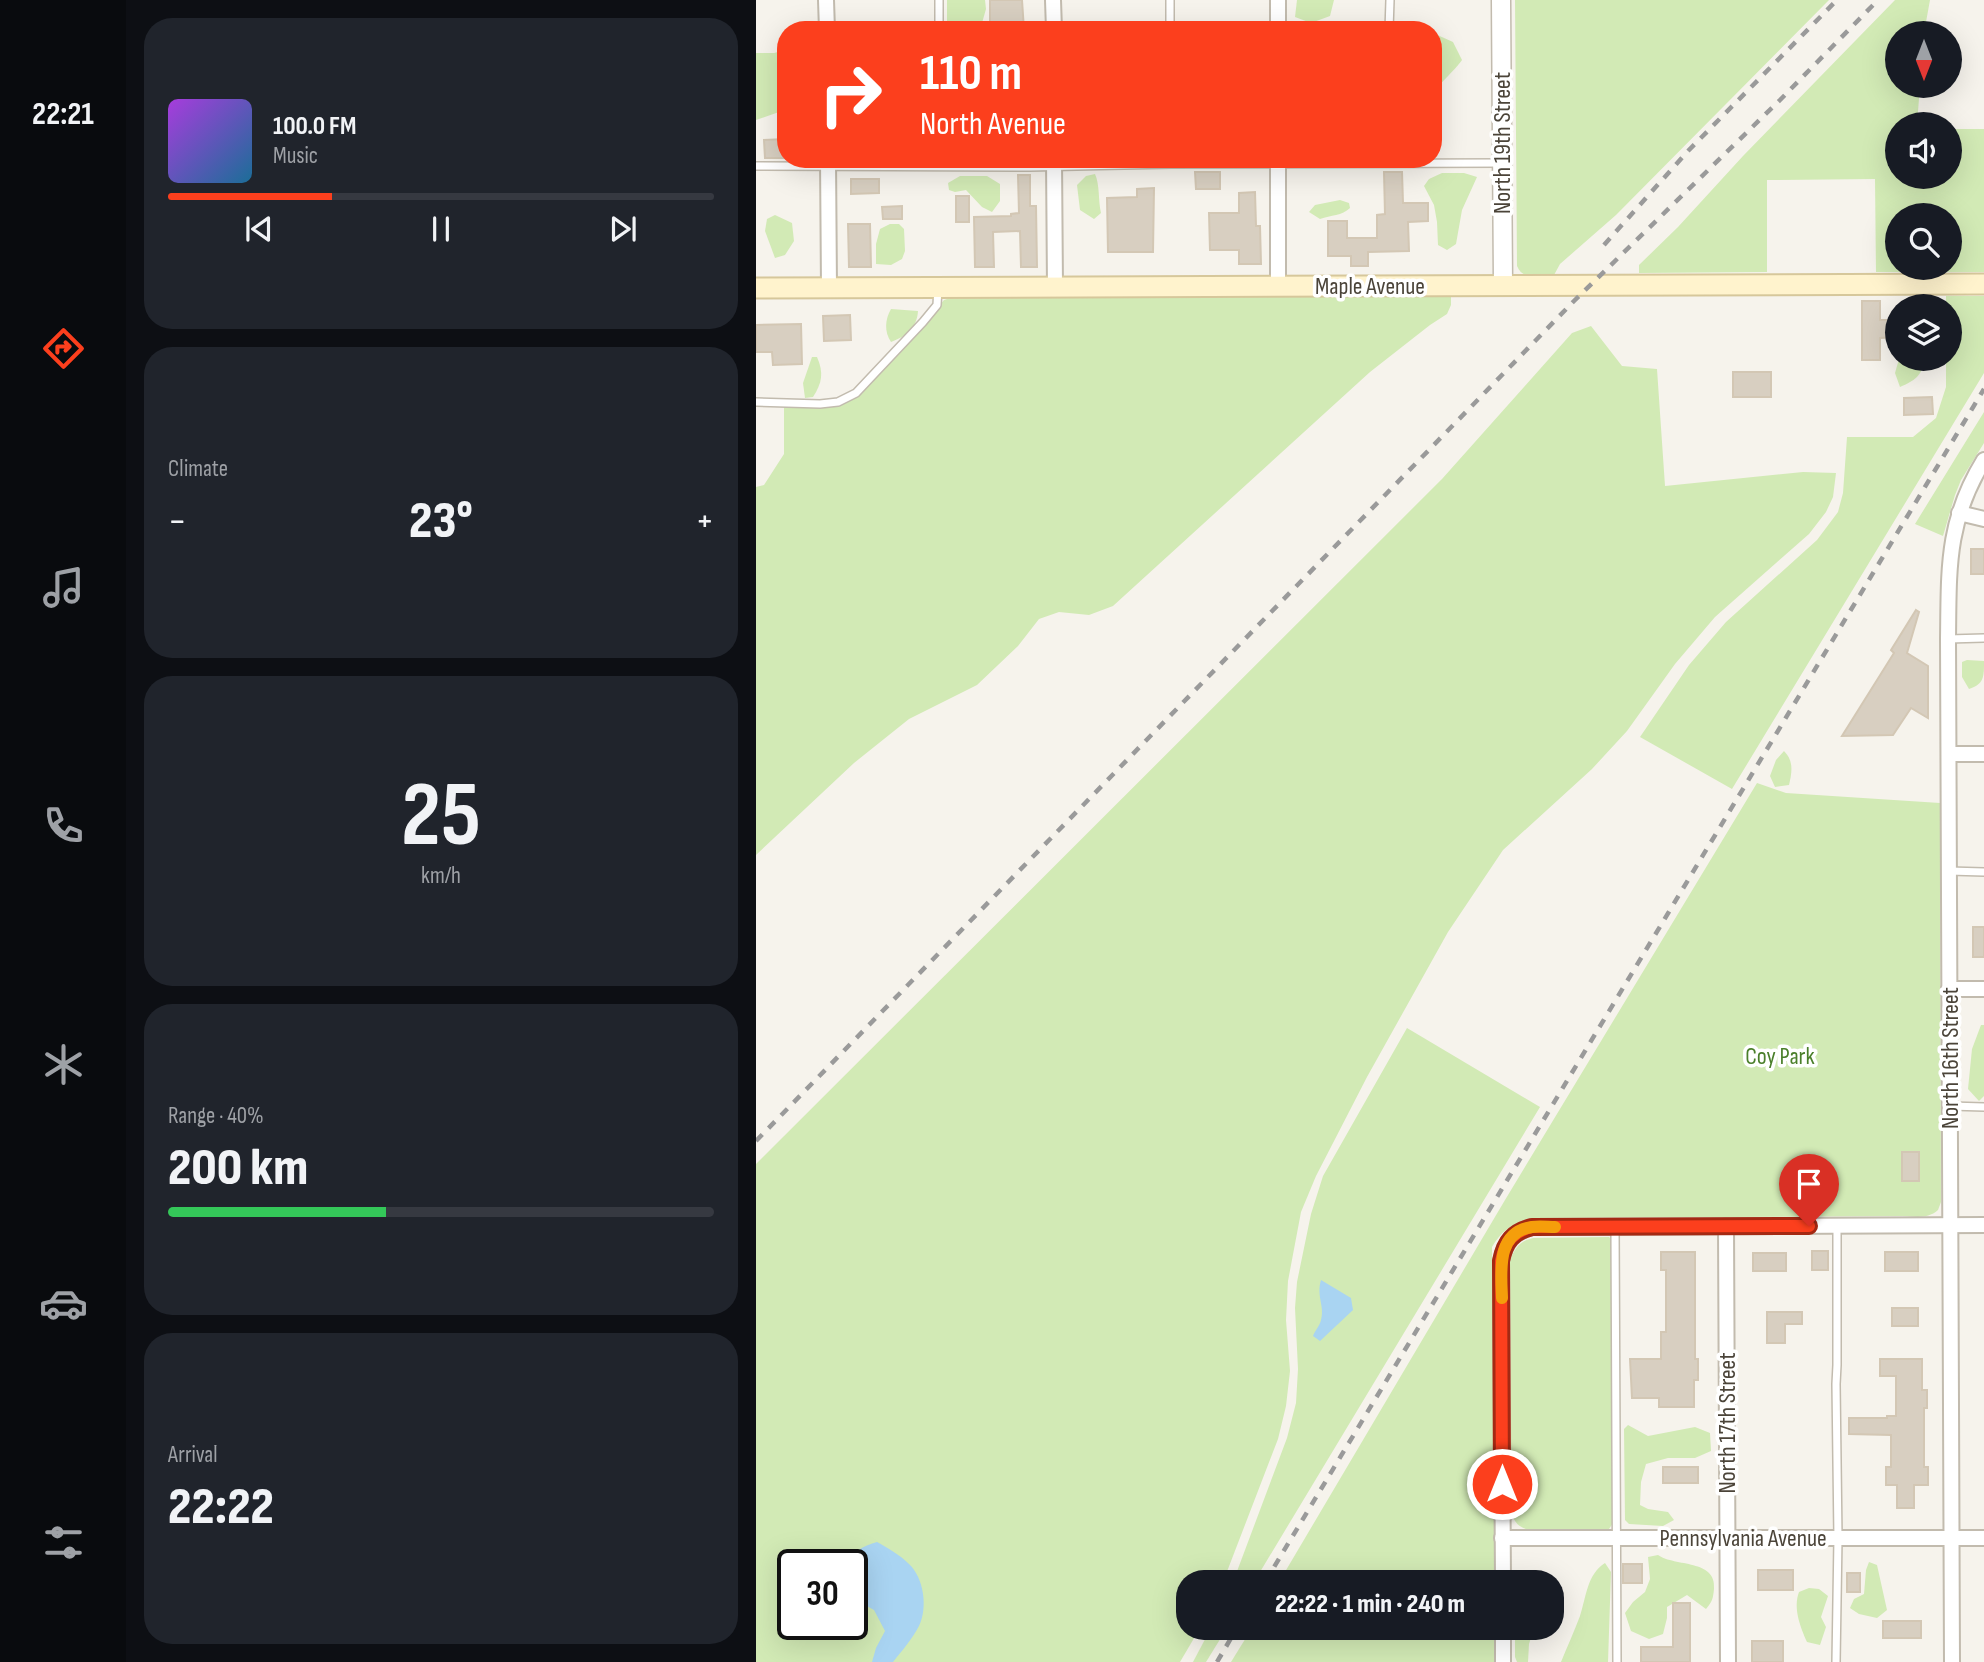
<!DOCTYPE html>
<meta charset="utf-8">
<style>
:root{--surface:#171b24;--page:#20242c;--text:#f1f3f6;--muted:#9ea1a6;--line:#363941;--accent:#fc3f1d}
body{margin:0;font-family:"Sofia Sans Condensed",sans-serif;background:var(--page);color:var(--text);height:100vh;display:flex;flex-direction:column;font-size:26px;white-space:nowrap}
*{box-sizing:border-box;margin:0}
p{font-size:23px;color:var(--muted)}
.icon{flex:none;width:38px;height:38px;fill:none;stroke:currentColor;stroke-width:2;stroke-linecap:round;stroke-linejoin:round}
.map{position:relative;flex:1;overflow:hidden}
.panel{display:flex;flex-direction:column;gap:18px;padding:18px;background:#0d0f14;width:630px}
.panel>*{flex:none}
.top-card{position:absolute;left:21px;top:21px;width:665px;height:147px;border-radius:28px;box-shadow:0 7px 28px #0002;background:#fc3f1d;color:#fff;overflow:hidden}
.needle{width:46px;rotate:180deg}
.tools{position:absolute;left:1129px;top:21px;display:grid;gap:14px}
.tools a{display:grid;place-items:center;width:77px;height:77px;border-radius:50%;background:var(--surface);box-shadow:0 7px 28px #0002;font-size:35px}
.speed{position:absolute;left:21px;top:1549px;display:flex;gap:14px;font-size:35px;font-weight:700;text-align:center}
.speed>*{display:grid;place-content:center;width:91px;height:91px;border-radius:50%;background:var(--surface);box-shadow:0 7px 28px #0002;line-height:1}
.speed .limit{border:4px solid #111;border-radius:10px;background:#fff;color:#111}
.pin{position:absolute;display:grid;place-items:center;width:60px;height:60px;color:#fff;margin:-72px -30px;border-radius:50% 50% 50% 0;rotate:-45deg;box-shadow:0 0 7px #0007}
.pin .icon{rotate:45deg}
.me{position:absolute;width:77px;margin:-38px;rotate:0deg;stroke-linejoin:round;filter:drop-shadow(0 0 5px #0008)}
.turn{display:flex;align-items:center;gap:24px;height:147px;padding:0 28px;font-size:32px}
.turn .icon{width:91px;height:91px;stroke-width:2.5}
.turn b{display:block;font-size:49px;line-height:60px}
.big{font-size:52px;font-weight:800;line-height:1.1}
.panel .card{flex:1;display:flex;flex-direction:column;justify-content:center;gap:10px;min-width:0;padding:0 24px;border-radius:28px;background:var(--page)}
.panel .dial{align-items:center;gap:0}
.dial b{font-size:91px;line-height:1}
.song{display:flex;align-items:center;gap:21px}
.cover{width:84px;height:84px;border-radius:10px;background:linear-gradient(135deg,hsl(280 70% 55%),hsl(200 70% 35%))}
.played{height:7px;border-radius:4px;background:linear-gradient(90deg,var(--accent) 30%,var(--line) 30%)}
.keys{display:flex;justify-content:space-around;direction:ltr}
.heat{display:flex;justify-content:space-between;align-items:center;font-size:38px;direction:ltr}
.charge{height:10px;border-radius:5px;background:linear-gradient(90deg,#34c759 40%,var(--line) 0)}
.trip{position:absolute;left:420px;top:1570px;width:388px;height:70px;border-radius:28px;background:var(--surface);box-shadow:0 7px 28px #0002;font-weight:800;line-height:70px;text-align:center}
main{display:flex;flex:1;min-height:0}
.tab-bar{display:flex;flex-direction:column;width:126px;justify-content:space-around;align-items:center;background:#090b0e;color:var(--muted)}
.tab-bar .icon{width:49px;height:49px}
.tab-bar .selected{color:var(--accent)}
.tab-bar b{font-size:32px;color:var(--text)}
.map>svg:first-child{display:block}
</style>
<main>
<nav class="tab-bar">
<b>22:21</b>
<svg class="icon selected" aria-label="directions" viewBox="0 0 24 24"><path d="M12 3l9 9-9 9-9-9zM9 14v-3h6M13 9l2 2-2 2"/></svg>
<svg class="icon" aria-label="music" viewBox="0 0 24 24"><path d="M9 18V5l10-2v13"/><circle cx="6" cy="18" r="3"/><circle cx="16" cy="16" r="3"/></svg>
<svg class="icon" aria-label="phone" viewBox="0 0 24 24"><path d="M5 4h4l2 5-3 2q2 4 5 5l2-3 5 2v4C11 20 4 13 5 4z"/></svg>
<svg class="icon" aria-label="climate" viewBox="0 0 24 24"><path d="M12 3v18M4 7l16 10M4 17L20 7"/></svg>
<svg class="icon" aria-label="car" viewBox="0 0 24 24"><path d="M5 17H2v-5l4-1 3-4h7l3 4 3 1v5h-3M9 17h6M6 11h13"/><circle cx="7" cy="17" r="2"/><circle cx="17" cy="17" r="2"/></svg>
<svg class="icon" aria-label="filters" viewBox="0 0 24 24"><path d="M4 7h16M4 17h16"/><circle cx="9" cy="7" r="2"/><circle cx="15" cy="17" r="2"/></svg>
</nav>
<section class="panel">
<div class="card">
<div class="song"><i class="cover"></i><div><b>100.0 FM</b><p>Music</p></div></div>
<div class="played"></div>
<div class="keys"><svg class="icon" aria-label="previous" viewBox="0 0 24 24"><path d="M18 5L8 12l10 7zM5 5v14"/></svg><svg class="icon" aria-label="pause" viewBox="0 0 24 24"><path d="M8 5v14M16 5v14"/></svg><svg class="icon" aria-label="next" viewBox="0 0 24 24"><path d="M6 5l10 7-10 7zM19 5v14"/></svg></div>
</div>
<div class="card"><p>Climate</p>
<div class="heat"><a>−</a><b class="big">23°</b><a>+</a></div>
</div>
<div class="card dial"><b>25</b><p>km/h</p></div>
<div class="card"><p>Range · 40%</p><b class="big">200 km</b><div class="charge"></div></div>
<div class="card"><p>Arrival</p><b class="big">22:22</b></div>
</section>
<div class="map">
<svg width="1228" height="1662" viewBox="0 0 1228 1662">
<rect width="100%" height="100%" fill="#f6f3ec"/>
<!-- green -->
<g fill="#d2eab5" fill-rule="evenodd">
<path d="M191,0h38l1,9 -6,21h-33z"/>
<path d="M541,0h37l-4,16 -19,7 -16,-6z"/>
<path d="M759,0h314l-213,215 -56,49 -6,11c-14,1 -31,6 -37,-9z"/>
<path d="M1139,0h35l-6,33h-27v53h23l-3,38h-20v53h53v-48h34v143h-108l-1,-93 -108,1v92l-128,1v-8l39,-38 65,-71zM1194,215v53h-53v-53z"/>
<path d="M677,33l20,9 9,18c-7,10 -25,26 -29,34z"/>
<path d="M30,50v65l-7,-3 -23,8v-67h18z"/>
<path d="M686,173h22l13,4 -15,33 -6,34 -9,6 -9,-5 -1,-23 -3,-17 -10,-19 5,-7z"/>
<path d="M339,174c5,11 3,26 6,39l-7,6 -14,-9 -3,-25 9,-9z"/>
<path d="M204,176h27l13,8v17l-8,11 -10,-5 -16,-17 -11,2 -6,-2 -1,-7z"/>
<path d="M584,200l9,3 1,5c-8,8 -19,7 -30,11l-11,-7 6,-7z"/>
<path d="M19,215l17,8 2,18 -9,14 -10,3 -10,-27 2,-12z"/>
<path d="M134,224h9l5,5 1,22 -3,8 -11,6 -15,-1v-20l4,-15z"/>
<path d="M695,295v10l-4,9 -17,11 -60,47 -257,234 -24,9 -30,-3 -20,7 -21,27 -41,39 -68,34 -55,44 -98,92v-368l8,-2 20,-31v-49l66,-6 72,-73 22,-26 6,-2z"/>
<path d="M1190,296h38v77l-252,416 -92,-52 49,-72 37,-43 91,-82 21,-28 5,-19 4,-56h66l23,-19 10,-31v-28h4v-53h-4z"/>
<path d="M135,309l27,2c-1,16 -11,25 -27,31 -7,-10 -6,-23 0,-33z"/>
<path d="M835,326l31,40 35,3 8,117 138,-14 33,1 -3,24 -7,15 -17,22 -94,83 -40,47 -48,67 -35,38 -89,81 -55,82 -81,145 -51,99 -15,36 -13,69 -2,39 4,51 -4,35 -8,33 -55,143h-35v46h12l-20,34h-424v-498l686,-685 130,-146zM37,1564h59v60h-59z"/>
<path d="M56,357h5c7,16 5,26 -4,40l-8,1 -2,-15z"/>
<path d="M1143,359h24c1,16 -9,22 -23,28l-5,-14z"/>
<path d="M1228,412v31l-23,37 -6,15 -12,41 -28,-12z"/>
<path d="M1211,660l17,1c0,16 0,23 -15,28l-7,-12v-15z"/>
<path d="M1028,751c10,10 8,21 5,34l-14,2 -5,-11 6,-16z"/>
<path d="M1001,783l29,10 154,10 1,399 -3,8c-10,9 -22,7 -35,6l-364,2c-21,2 -37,11 -47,29l3,335h-216l226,-382z"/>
<path d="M1225,1025h3v71l-5,5 -11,-12 4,-40z"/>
<path d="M651,1028l133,79 -286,475h-21l54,-144 9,-35 2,-34 -3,-61 2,-26 14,-68 12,-38z"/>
<path d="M853,1237l3,3 1,283 -4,6h-83c-12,-4 -14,-12 -15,-25l-1,-244c5,-12 10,-19 23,-22z"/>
<path d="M872,1425l20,11 47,-9 15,6 1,18 -16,7h-27l-22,6 -5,18 -1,23 8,4 20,3 6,8 -11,6 -34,-2 -4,-4 -1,-91z"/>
<path d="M902,1555c17,12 59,4 56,34 -1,10 -2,13 -8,20l-19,-14 -20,12v11l-4,16 -14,5 -18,-8 -6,-18 8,-11 12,-10 5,-13 -2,-22z"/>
<path d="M1113,1562l8,3 10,45 -10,8 -18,-4 -9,-6 4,-9 10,-5 2,-24z"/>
<path d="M849,1563l6,9 -3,90h-47c6,-15 13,-30 19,-46 6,-18 7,-42 25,-53z"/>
<path d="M1053,1588l10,1 9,7 -7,21 5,10 -6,18 -13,-3c-7,-16 -14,-34 -8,-50z"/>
<path d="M455,1628h16l-21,34h-13z"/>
<path d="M496,1628h243v34h-264z"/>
<path d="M759,1628h19l-5,16 -1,18h-11l-2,-5z"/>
</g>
<!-- water -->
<g fill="#a9d4f2">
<path d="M565,1280l30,18 2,12 -33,31 -7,-5c2,-5 7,-11 8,-16 4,-14 -5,-24 0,-40z"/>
<path d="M121,1542c11,6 23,13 32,22 15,14 19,44 10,62 -6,12 -18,26 -26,36h-21l4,-14 9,-17 -11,-21 -22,-12v-34h-5c5,-13 17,-18 30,-22z"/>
</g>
<!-- building -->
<g fill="#d8cfc1" stroke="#d3c7b4" stroke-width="2">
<path d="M234,0h32l2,30h-34z"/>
<path d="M30,139v19h-21l-1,-18z"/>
<path d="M439,172h25v17h-24z"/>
<path d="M628,172h18l1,31h25v18l-20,1 1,29 -41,1v14h-17v-10h-23v-35h19v17h30v-23l8,-1z"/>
<path d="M262,175h12v31h6l1,61h-16l-1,-36 -27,1 1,35h-19l-1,-50 37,-1v-2l8,-1z"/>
<path d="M95,179h28v14l-28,1z"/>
<path d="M398,188l-1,64h-45l-1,-54 30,-1v-8z"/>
<path d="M499,192l1,34h4l1,38h-22v-14h-29l-1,-37h30v-20z"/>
<rect x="200" y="196" width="13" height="26"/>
<path d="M146,206v13h-19l-1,-12z"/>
<path d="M92,224h22l1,43h-22z"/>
<path d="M1106,301h18v19h17v17l-17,1v22h-18z"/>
<path d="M94,315l1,25 -27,1 -1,-25z"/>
<path d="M45,324l1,40 -29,1 -1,-13h-16v-27z"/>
<rect x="977" y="372" width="38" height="25"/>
<path d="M1176,397l1,17 -29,1v-17z"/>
<rect x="1215" y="549" width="13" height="25"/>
<path d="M1160,610l3,2 -12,41 21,13v52l-17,-10 -18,27 -51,1 52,-83 -3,-3z"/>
<rect x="1217" y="927" width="11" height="30"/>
<rect x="1146" y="1152" width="17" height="29"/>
<rect x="1056" y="1251" width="16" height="19"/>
<path d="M905,1252h34v107h3v21h-4v27h-35v-9h-27l-2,-39h31v-27h5v-62h-5z"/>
<rect x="1129" y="1252" width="33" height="19"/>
<rect x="997" y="1253" width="33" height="18"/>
<rect x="1136" y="1308" width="26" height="18"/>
<path d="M1011,1312h35v12h-17v19h-18z"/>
<path d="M1124,1359h42v31h5v18h-3v59h4v18h-14v23h-17v-23h-11v-18h5v-32l-42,-1v-16h38v-2h9v-40h-16z"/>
<rect x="907" y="1467" width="35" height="16"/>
<rect x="867" y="1564" width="19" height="19"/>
<rect x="1002" y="1570" width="35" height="20"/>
<rect x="1091" y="1573" width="13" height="19"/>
<path d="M917,1603h17v59h-49v-15h32z"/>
<rect x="1127" y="1621" width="38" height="17"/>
<rect x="996" y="1641" width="31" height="21"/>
</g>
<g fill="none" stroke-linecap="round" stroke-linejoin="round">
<!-- service casing -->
<g stroke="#c2bbae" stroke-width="10">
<g id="service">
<path d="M183,0v30"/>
<path d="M414,0v30"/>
<path d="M633,30l1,-30"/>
<path d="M0,166l274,1 141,-3 331,-1"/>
<path d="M0,402l64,2 18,-2 18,-9 67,-71 14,-17 1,-17"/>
<path d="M1192,639l36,-1"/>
<path d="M1193,871l35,1"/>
<path d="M1194,1106l34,1"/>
<path d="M859,1226l2,436"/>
<path d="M1080,1662l2,-124 -2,-154 1,-19v-139"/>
</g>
</g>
<!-- minor casing -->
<g stroke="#c2bbae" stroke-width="18">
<g id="minor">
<path d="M70,0l1,30"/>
<path d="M297,0l1,30"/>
<path d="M522,0v30"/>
<path d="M72,159l1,129"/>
<path d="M298,159l1,128"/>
<path d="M522,159v127"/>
<path d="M1203,513l25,6"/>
<path d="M1193,754h35"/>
<path d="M1193,989h35"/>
<path d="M970,1226l2,436"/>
<path d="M746,1538h482"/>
<path d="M747,1582l-2,-321c4,-19 12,-29 31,-34l452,-2"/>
<path d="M747,1628v34"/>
<path d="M1196,1662l-4,-1023c1,-70 -2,-117 36,-179"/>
</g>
</g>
<!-- tertiary casing -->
<g stroke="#c2bbae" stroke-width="21">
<path id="tertiary" d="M745,0l2,285"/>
</g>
<!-- secondary casing -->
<g stroke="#d6c79b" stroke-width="23">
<path id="secondary" d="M0,288l1228,-4"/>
</g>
<!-- service -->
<use href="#service" stroke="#fff" stroke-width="7"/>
<!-- minor -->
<use href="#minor" stroke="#fff" stroke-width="14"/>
<!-- tertiary -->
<use href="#tertiary" stroke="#fff" stroke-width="18"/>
<!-- secondary -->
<use href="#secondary" stroke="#fff3cd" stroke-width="19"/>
<!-- rail -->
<g stroke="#9a9a9a" stroke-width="4.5" stroke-dasharray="9 9" stroke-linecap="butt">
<path d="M848,245l84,-94 149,-151"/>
<path d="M0,1141l818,-840 206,-201 98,-100"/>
<path d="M509,1582l719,-1193"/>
<path d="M461,1662l20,-34"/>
</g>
</g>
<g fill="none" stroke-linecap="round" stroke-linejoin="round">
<!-- route casing -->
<g stroke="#a42913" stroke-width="18">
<path id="route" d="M746,1484l-1,-223c4,-20 12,-29 31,-34l277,-1"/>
</g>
<!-- route -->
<use href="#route" stroke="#fc3f1d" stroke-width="12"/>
<!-- slow -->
<path stroke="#f59e0b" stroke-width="12" d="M746,1298c-1,-27 -6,-66 30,-71 7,-1 16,0 23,0"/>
</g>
<g text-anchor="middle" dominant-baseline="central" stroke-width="7" stroke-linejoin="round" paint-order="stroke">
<!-- street labels -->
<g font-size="24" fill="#4b4439" stroke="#fff">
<text transform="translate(746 143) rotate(-90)">North 19th Street</text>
<text x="614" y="286">Maple Avenue</text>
<text transform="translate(1194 1058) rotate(-90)">North 16th Street</text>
<text transform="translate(971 1423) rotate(-90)">North 17th Street</text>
<text x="987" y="1538">Pennsylvania Avenue</text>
</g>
<!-- park labels -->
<g font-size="24" fill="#4a7f2a" stroke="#fff">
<text x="1024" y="1056">Coy Park</text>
</g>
</g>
</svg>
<div class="tools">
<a><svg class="needle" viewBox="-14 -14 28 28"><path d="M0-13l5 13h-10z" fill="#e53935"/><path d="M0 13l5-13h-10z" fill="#9ea1a6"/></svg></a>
<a><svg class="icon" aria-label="sound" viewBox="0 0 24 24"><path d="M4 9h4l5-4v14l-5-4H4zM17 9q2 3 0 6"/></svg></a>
<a><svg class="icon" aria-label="search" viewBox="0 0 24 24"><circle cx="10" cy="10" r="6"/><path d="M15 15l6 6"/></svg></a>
<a><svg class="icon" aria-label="layers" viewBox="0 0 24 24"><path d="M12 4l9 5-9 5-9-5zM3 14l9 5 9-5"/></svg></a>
</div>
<div class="speed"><div class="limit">30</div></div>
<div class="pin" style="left:1053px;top:1226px;background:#d93025"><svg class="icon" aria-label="arrive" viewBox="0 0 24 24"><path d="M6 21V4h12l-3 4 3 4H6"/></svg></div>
<svg class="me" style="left:746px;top:1484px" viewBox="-20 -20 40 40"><circle r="17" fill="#fc3f1d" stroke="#fff" stroke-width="3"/><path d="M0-11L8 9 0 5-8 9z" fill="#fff"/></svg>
<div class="trip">22:22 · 1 min · 240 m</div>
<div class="top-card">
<div class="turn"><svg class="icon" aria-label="right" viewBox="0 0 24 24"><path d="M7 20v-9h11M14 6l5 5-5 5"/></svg><div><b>110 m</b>North Avenue</div></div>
</div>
</div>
</main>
